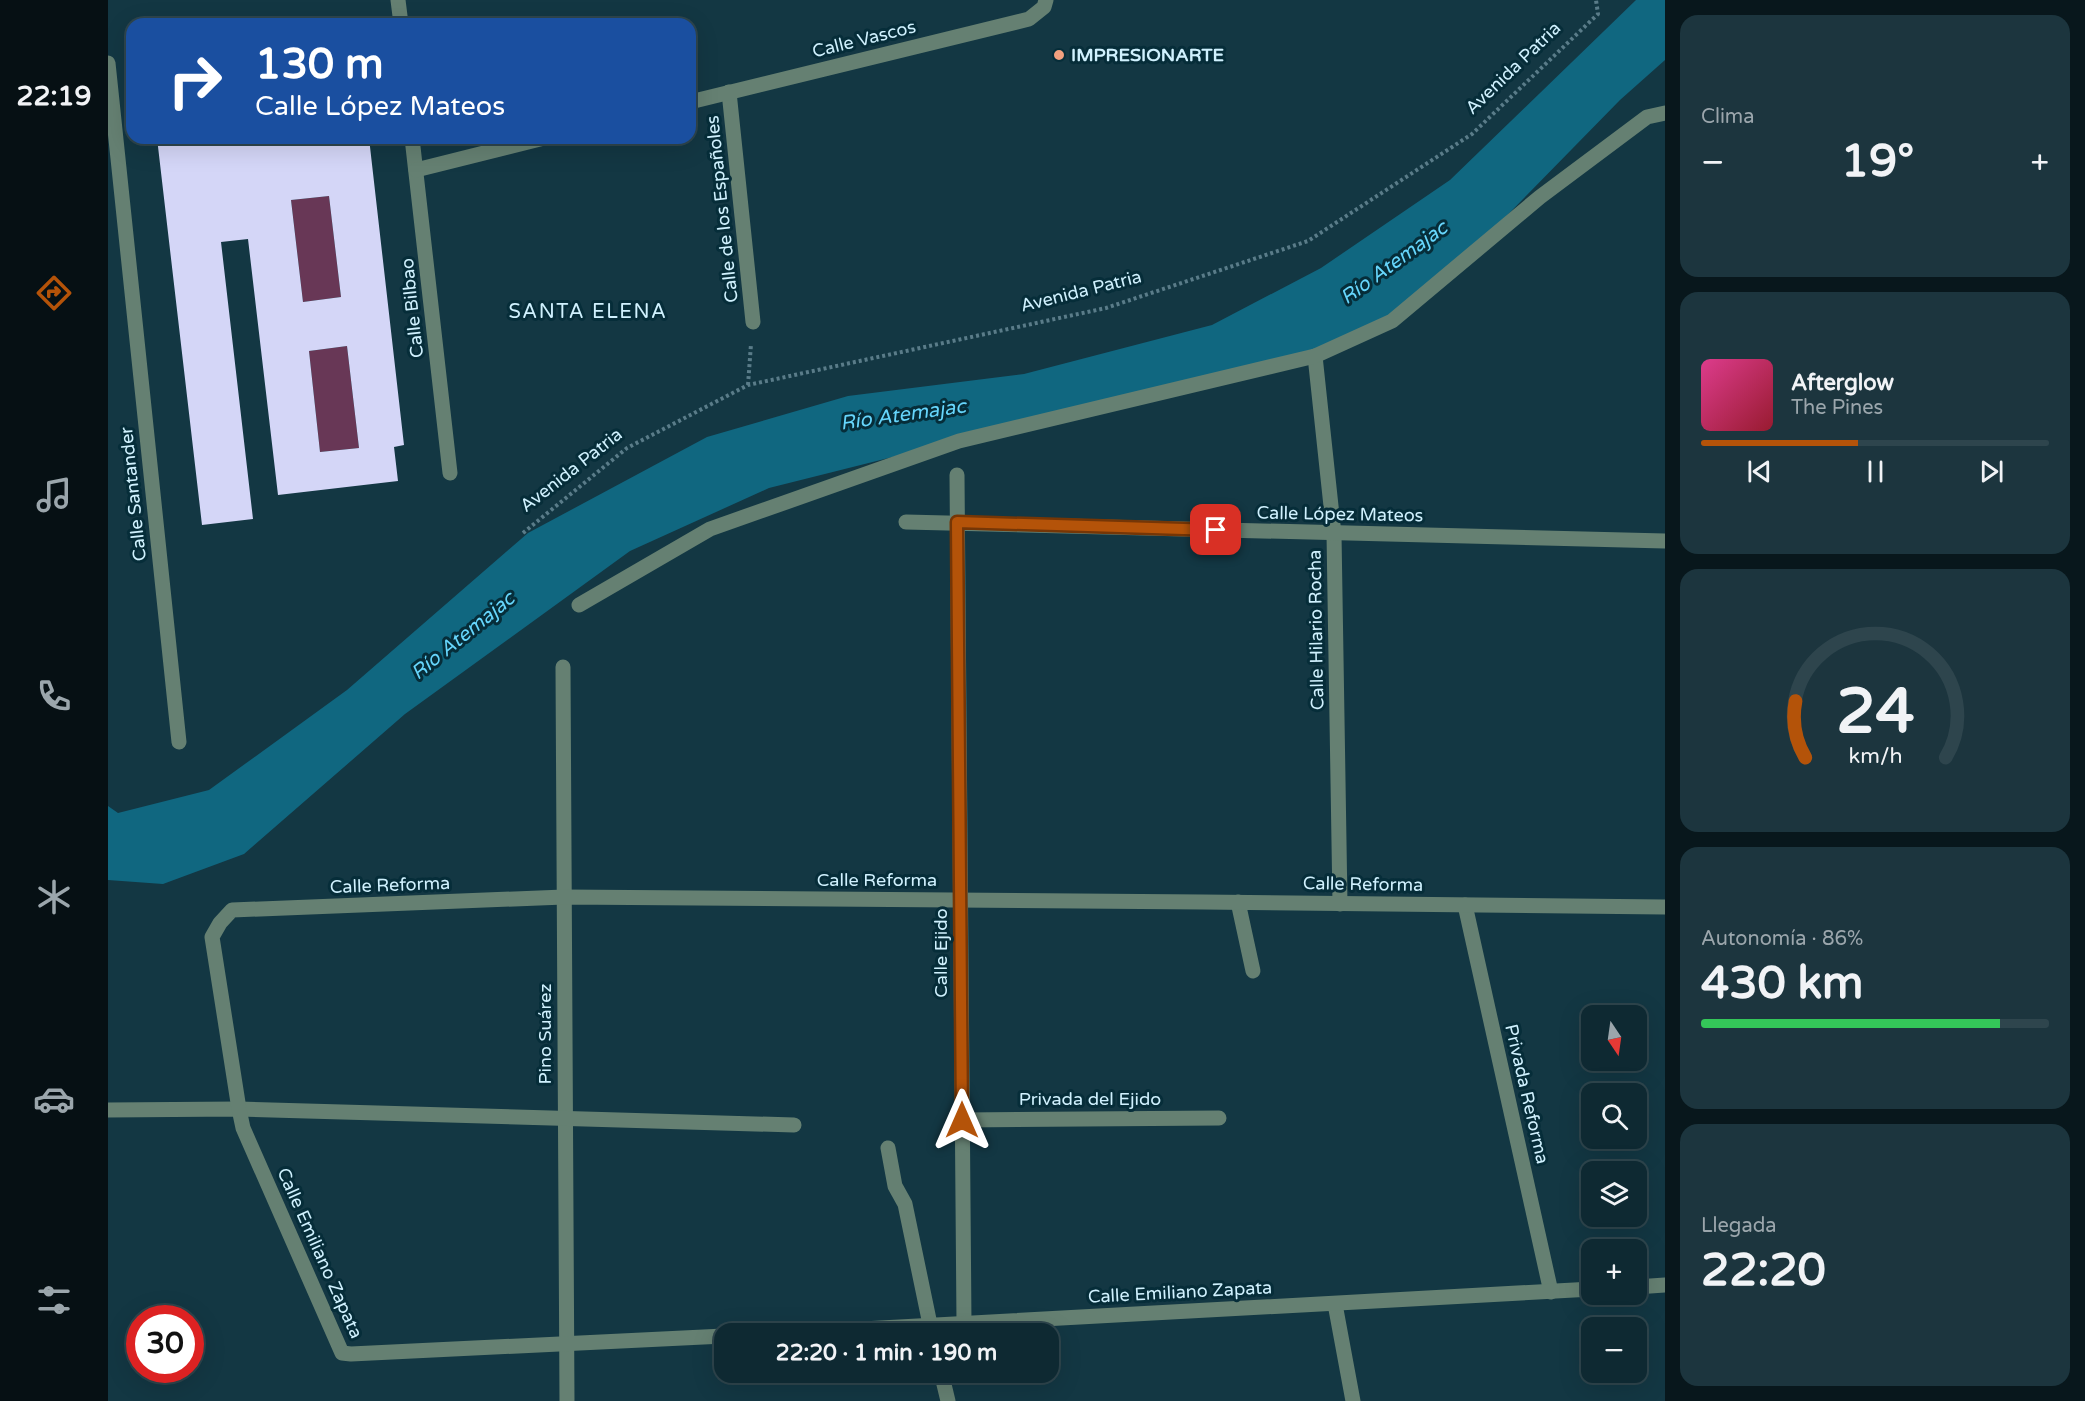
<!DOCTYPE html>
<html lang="es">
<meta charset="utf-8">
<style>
:root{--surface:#0e2932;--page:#1c353e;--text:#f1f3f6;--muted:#9ba6ac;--line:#2e454d;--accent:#b45309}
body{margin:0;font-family:"Varela Round",sans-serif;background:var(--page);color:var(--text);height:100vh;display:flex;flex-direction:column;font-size:22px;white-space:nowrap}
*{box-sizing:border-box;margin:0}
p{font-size:20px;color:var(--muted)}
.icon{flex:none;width:33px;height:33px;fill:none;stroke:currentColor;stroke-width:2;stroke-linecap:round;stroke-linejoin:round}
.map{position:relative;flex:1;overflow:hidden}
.sheet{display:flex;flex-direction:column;gap:15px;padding:15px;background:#08171c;width:420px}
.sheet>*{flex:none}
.guide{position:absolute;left:18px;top:18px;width:570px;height:126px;border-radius:18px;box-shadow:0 6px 24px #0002,0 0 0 2px var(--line);background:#1a4fa0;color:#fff;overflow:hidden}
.needle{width:39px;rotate:167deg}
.controls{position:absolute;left:1473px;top:1005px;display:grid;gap:12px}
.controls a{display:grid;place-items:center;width:66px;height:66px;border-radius:12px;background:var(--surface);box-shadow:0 6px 24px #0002,0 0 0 2px var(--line);font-size:30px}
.speed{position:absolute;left:18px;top:1305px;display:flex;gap:12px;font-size:30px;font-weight:700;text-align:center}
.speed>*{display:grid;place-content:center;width:78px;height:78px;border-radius:50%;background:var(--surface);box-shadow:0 6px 24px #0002,0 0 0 2px var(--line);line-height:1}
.speed .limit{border:9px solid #d22;background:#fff;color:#111}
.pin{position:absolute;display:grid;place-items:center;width:51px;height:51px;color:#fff;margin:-26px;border-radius:12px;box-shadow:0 3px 9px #0006}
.me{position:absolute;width:66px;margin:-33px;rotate:0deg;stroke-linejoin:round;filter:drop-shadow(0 0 4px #0008)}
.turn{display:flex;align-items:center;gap:21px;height:126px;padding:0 30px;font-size:27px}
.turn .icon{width:78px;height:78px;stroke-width:2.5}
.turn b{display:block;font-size:42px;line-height:51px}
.big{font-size:45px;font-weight:700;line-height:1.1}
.sheet .widget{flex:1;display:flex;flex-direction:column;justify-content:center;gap:9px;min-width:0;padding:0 21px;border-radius:18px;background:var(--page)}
.sheet .dial{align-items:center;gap:0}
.dial svg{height:156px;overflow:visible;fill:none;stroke:var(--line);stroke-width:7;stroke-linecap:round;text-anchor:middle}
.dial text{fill:var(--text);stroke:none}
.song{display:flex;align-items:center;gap:18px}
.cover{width:72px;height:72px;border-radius:9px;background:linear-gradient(135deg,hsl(330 70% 55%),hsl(350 70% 35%))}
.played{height:6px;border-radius:3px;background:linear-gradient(90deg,var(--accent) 45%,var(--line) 45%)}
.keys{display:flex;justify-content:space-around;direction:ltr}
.heat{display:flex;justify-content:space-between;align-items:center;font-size:33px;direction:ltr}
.charge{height:9px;border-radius:4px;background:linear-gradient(90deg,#34c759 86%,var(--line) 0)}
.trip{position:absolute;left:606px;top:1323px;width:345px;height:60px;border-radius:18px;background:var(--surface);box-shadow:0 6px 24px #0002,0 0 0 2px var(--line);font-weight:700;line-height:60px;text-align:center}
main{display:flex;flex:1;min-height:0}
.dock{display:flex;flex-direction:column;width:108px;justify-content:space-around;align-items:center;background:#061014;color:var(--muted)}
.dock .icon{width:42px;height:42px}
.dock .current{color:var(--accent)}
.dock b{font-size:27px;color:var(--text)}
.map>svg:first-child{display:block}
</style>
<main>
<nav class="dock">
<b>22:19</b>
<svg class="icon current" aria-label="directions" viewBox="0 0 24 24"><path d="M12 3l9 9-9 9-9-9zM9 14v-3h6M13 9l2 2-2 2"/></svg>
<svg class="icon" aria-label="music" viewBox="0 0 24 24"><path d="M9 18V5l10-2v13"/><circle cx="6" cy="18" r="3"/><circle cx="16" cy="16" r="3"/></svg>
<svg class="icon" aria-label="phone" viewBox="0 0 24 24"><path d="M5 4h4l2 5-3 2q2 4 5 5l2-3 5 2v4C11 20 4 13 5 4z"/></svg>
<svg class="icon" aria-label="climate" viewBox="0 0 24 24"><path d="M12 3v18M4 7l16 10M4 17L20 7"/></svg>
<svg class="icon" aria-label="car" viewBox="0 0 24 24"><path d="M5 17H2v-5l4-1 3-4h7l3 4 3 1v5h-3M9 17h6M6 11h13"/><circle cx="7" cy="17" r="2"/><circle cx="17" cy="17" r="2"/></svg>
<svg class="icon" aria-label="filters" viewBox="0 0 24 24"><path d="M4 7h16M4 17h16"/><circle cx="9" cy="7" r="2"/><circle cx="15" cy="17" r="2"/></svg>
</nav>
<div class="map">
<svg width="1557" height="1401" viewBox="0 0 1557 1401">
<rect width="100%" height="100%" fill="#133743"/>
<!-- green -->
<g fill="#683756">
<path d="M221,196l12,101 -38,5 -12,-102z"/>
<path d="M239,346l12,102 -39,4 -11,-101z"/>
</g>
<!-- water -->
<path fill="#106780" d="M1528,0h29v60l-45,40 -137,140 -91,76 -85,37 -538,135 -139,63 -225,163 -161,140 -81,30 -55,-4v-74l10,7 91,-23 138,-100 181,-157 179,-96 141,-41 176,-22 188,-49 109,-57 129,-88z"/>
<!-- building -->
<path fill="#d4d6f7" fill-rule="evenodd" d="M49,138h212l35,307 -10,2 4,34 -120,14 -30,-256 -27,3 32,277 -51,6zM221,196l12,101 -38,5 -12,-102zM239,346l12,102 -39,4 -11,-101z"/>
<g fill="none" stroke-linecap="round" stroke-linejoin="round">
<!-- path -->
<g stroke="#5a7c89" stroke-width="4" stroke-dasharray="3 3" stroke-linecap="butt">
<path d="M640,385l3,-41"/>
<path d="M415,533l104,-85 121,-63 358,-77 202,-67 164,-107 126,-120 -2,-14"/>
</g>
<!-- minor -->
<g stroke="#658072" stroke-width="15">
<path d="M290,0l3,24"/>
<path d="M0,63l71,679"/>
<path d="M621,92l24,230"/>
<path d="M582,102l339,-83 15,-12 2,-7"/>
<path d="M304,138l38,335"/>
<path d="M308,170l128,-32"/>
<path d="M1207,356l19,178 6,370"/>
<path d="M849,475l7,848"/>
<path d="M798,522l759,19"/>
<path d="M471,605l131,-76 249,-88 356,-85 77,-35 148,-124 107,-80 18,-4"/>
<path d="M455,667l4,734"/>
<path d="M1130,902l15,69"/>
<path d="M1357,905l86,387"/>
<path d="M0,1110l131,-1 555,16"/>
<path d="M854,1120l257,-2"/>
<path d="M780,1148l7,38 10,18 27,130"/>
<path d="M1528,1287l29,-2"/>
<path d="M1227,1304l18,97"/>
<path d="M663,1334l821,-45"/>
<path d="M616,1336l-373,18 -9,-1 -99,-225 -4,-19 -27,-172 8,-14 12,-13 332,-13 639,5 462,5"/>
<path d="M833,1372l7,29"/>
</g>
</g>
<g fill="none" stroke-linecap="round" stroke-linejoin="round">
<!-- route casing -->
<g stroke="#753606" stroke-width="15">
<path id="route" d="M854,1120l-5,-598 259,8"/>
</g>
<!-- route -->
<use href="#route" stroke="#b45309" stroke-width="10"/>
</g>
<!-- markers -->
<circle fill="#f2a07f" stroke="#062d39" stroke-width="2" cx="951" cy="55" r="6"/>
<g text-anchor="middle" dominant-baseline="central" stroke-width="6" stroke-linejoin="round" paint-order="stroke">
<!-- street labels -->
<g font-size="18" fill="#d0f1fe" stroke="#062d39">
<text transform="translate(756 39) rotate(-14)">Calle Vascos</text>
<text transform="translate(1405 68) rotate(-44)">Avenida Patria</text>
<text transform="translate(614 209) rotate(-96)">Calle de los Españoles</text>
<text transform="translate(973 291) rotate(-14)">Avenida Patria</text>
<text transform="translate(304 308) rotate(-96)">Calle Bilbao</text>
<text transform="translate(463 470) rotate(-38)">Avenida Patria</text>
<text transform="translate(25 494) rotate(-96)">Calle Santander</text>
<text transform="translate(1232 514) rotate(1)">Calle López Mateos</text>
<text transform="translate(1208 630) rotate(-91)">Calle Hilario Rocha</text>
<text x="769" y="880">Calle Reforma</text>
<text transform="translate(1255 884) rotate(1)">Calle Reforma</text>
<text transform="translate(282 885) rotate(-2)">Calle Reforma</text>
<text transform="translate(833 953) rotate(-90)">Calle Ejido</text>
<text transform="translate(437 1034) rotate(-90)">Pino Suárez</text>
<text transform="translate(1419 1094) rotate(77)">Privada Reforma</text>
<text x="982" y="1099">Privada del Ejido</text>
<text transform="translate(212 1253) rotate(66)">Calle Emiliano Zapata</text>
<text transform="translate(1072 1292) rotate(-3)">Calle Emiliano Zapata</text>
</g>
<!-- poi labels -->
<g font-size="18" font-weight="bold" fill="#d0f1fe" stroke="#062d39" text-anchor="start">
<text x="963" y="55">IMPRESIONARTE</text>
</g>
<!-- water labels -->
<g font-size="20" font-style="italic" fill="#66d6fc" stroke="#062d39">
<text transform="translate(1286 263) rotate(-36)">Río Atemajac</text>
<text transform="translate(795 415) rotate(-8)">Río Atemajac</text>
<text transform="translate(355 636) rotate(-39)">Río Atemajac</text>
</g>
<!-- neighbourhood labels -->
<g font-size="20" letter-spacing="1.5" fill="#d0f1fe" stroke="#062d39">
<text x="480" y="312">SANTA ELENA</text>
</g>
</g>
</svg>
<div class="controls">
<a><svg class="needle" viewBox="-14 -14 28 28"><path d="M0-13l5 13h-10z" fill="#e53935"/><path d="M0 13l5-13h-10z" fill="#9ba6ac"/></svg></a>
<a><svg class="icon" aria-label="search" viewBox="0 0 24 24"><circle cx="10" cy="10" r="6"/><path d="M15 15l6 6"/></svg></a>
<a><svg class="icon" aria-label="layers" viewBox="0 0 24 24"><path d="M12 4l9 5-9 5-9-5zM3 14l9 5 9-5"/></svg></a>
<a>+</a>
<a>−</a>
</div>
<div class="speed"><div class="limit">30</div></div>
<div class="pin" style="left:1108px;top:530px;background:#d93025"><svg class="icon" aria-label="arrive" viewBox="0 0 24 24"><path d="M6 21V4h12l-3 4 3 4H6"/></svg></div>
<svg class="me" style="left:854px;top:1120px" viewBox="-20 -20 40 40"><path d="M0-17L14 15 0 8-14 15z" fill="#b45309" stroke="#fff" stroke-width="4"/></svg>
<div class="trip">22:20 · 1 min · 190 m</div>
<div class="guide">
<div class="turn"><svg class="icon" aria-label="right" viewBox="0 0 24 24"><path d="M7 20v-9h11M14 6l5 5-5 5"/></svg><div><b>130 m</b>Calle López Mateos</div></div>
</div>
</div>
<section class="sheet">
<div class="widget"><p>Clima</p>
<div class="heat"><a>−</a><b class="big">19°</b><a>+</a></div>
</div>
<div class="widget">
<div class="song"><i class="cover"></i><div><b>Afterglow</b><p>The Pines</p></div></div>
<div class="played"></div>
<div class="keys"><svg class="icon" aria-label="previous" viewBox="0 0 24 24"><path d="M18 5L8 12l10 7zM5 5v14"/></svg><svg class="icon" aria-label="pause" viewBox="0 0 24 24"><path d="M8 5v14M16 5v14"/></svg><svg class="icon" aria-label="next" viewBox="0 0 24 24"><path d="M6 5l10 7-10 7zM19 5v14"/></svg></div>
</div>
<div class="widget dial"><svg viewBox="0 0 100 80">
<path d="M14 69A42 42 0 1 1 86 69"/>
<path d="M14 69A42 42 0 0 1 9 40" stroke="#b45309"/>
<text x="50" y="56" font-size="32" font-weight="700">24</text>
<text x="50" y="72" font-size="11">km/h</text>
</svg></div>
<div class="widget"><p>Autonomía · 86%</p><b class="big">430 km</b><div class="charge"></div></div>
<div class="widget"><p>Llegada</p><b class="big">22:20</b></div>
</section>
</main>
